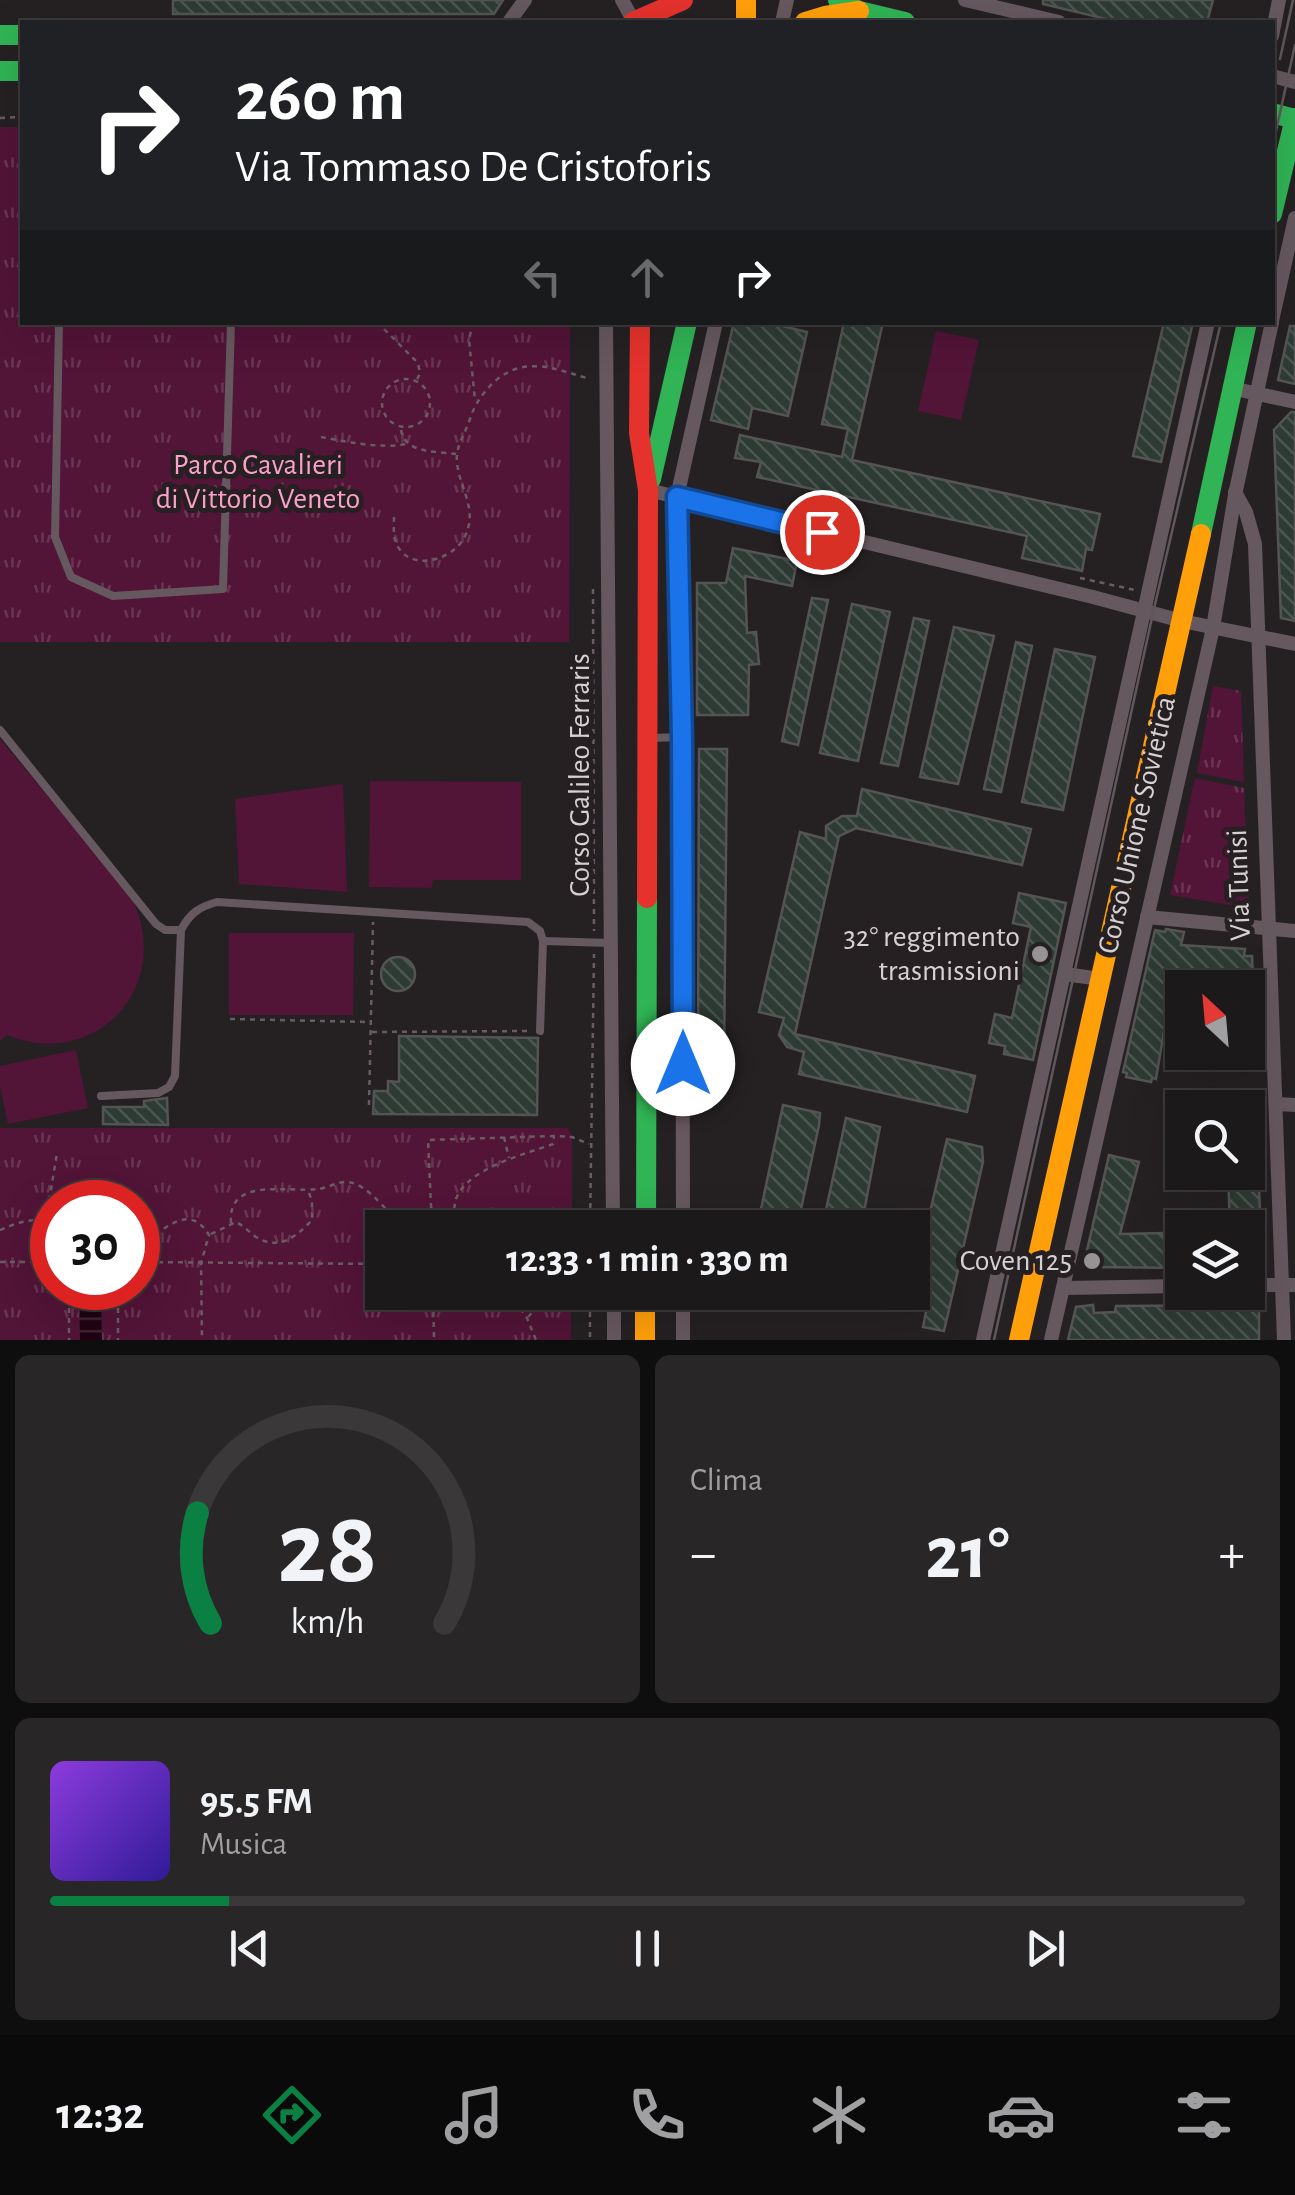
<!DOCTYPE html>
<html lang="it">
<meta charset="utf-8">
<style>
:root{--surface:#1c191a;--page:#292627;--text:#f1f3f6;--muted:#a0a0a2;--line:#3a3839;--accent:#0b8043}
body{margin:0;font-family:"Alegreya Sans",sans-serif;background:var(--page);color:var(--text);height:100vh;display:flex;flex-direction:column;font-size:38px;white-space:nowrap}
*{box-sizing:border-box;margin:0}
p{font-size:32px;color:var(--muted)}
.icon{flex:none;width:55px;height:55px;fill:none;stroke:currentColor;stroke-width:2;stroke-linecap:round;stroke-linejoin:round}
.map{position:relative;height:1340px;overflow:hidden}
.details{display:flex;flex-direction:column;gap:15px;padding:15px;background:#0f0e0e;flex:1}
.details>*{flex:none}
.hud{position:absolute;left:20px;top:20px;width:1255px;height:305px;border-radius:0px;box-shadow:0 10px 40px #0002,0 0 0 2px var(--line);background:#202124;color:#fff;overflow:hidden}
.needle{width:65px;rotate:334deg}
.controls{position:absolute;left:1165px;top:970px;display:grid;gap:20px}
.controls a{display:grid;place-items:center;width:100px;height:100px;border-radius:0px;background:var(--surface);box-shadow:0 10px 40px #0002,0 0 0 2px var(--line);font-size:50px}
.speed{position:absolute;left:30px;top:1180px;display:flex;gap:20px;font-size:50px;font-weight:700;text-align:center}
.speed>*{display:grid;place-content:center;width:130px;height:130px;border-radius:50%;background:var(--surface);box-shadow:0 10px 40px #0002,0 0 0 2px var(--line);line-height:1}
.speed .limit{border:15px solid #d22;background:#fff;color:#111}
.pin{position:absolute;display:grid;place-items:center;width:85px;height:85px;color:#fff;margin:-42px;border:5px solid #fff;border-radius:50%;box-shadow:0 2px 10px #0007}
.me{position:absolute;width:110px;margin:-55px;rotate:0deg;stroke-linejoin:round;filter:drop-shadow(0 0 8px #0008)}
.turn{display:flex;align-items:center;gap:35px;height:210px;padding:0 50px;font-size:45px}
.turn .icon{width:130px;height:130px;stroke-width:2.5}
.turn b{display:block;font-size:70px;line-height:85px}
.lanes{display:flex;align-items:center;height:95px;padding:0 50px;background:#0003;justify-content:center;gap:50px;direction:ltr}
.lanes .off{opacity:.35}
.big{font-size:75px;font-weight:700;line-height:1.1}
.details .widget{flex:1;display:flex;flex-direction:column;justify-content:center;gap:15px;min-width:0;padding:0 35px;border-radius:15px;background:var(--page)}
.details .dial{align-items:center;gap:0}
.dial svg{height:260px;overflow:visible;fill:none;stroke:var(--line);stroke-width:7;stroke-linecap:round;text-anchor:middle}
.dial text{fill:var(--text);stroke:none}
.song{display:flex;align-items:center;gap:30px}
.cover{width:120px;height:120px;border-radius:15px;background:linear-gradient(135deg,hsl(270 70% 55%),hsl(250 70% 35%))}
.played{height:10px;border-radius:5px;background:linear-gradient(90deg,var(--accent) 15%,var(--line) 15%)}
.keys{display:flex;justify-content:space-around;direction:ltr}
.heat{display:flex;justify-content:space-between;align-items:center;font-size:55px;direction:ltr}
.details .tiles{flex:1;display:grid;gap:15px;grid-template-columns:1fr 1fr}
.widget:last-child{grid-column:span 2}
.trip{position:absolute;left:365px;top:1210px;width:565px;height:100px;border-radius:0px;background:var(--surface);box-shadow:0 10px 40px #0002,0 0 0 2px var(--line);font-weight:700;line-height:100px;text-align:center}
.menu{display:flex;height:160px;justify-content:space-around;align-items:center;background:#0b0a0a;color:var(--muted)}
.menu .icon{width:70px;height:70px}
.menu .on{color:var(--accent)}
.menu b{font-size:45px;color:var(--text)}
.map>svg:first-child{display:block}
</style>
<div class="map">
<svg width="1295" height="1340" viewBox="0 0 1295 1340">
<defs>
<pattern id="park-tufts" width="24" height="20" patternUnits="userSpaceOnUse" patternTransform="scale(2.5)"><rect width="24" height="20" fill="#521437"/><path d="M3 7l-1-3M5 7V3M7 7l1-3M15 17l-1-3M17 17v-4M19 17l1-3" fill="none" stroke="#6a3553"/></pattern>
<pattern id="water-rules" width="6" height="5" patternUnits="userSpaceOnUse" patternTransform="scale(2.5)"><rect width="6" height="5" fill="#200312"/><path d="M0 2.5h6" fill="none" stroke="#402734"/></pattern>
<pattern id="building-back-hatch" width="6" height="6" patternUnits="userSpaceOnUse" patternTransform="scale(2.5)"><rect width="6" height="6" fill="#2e3b34"/><path d="M-1 5l2 2M0 0l6 6M5-1l2 2" fill="none" stroke="#4b5650"/></pattern>
</defs>
<rect width="100%" height="100%" fill="#252123"/>
<!-- grass -->
<g fill="#521437">
<path d="M936,331l43,9 -18,80 -43,-9z"/>
<path d="M0,739l130,156c47,88 -33,177 -123,140l-7,6z"/>
<path d="M370,781l151,1v98h-88l-1,8 -63,-1z"/>
<path d="M343,784l4,108 -108,-8 -4,-85z"/>
<path d="M229,933h125l-1,82h-124z"/>
<path d="M76,1050l12,58 -80,16 -8,-38v-20z"/>
</g>
<!-- park -->
<g fill="url(#park-tufts)" fill-rule="evenodd">
<path d="M0,127h22v195l548,1 -1,319h-569z"/>
<path d="M1213,686l28,5 3,91 -47,-9z"/>
<path d="M1195,778l49,10 5,120 -79,-13z"/>
<path d="M0,1128h568l4,9v90l-190,1v64l189,1v47h-571zM52,1202h86v86h-86z"/>
</g>
<!-- water -->
<path fill="url(#water-rules)" d="M79,1288h22l1,52h-22z"/>
<!-- building -->
<g fill="url(#building-back-hatch)" stroke="#545454" stroke-width="2.5">
<path d="M173,0h330l-9,14h-321z"/>
<path d="M1043,0h170l-6,22h-88l-76,-18z"/>
<path d="M734,322h32l41,10 -19,84 -36,-8 -4,21 -37,-9z"/>
<path d="M844,322h39l-31,138 248,54 -8,36 -6,-1 -4,22 -60,-13 5,-22 -270,-59 4,-15 -26,-4 5,-23 102,22 6,-28 -26,-5z"/>
<path d="M1164,322h29l-32,140 -28,-6z"/>
<path d="M1290,326h5v58l-17,-4z"/>
<path d="M1291,412h4v209l-14,-3 -7,-188z"/>
<path d="M733,548l64,13 -5,25 -47,-10 2,57 9,-1 3,32 -10,1 -1,50h-51v-132h29z"/>
<path d="M812,598l16,2 -30,145 -16,-4z"/>
<path d="M852,604l38,8 -32,149 -38,-8z"/>
<path d="M914,618l15,3 -31,145 -17,-3z"/>
<path d="M954,627l40,9 -36,148 -38,-7z"/>
<path d="M1016,642l16,4 -31,146 -17,-3z"/>
<path d="M1055,649l40,8 -32,153 -41,-8z"/>
<path d="M699,749h28l-3,315 -26,1z"/>
<path d="M862,789l169,40 -9,36 -166,-37 -17,8 -44,198 180,42 -8,36 -168,-38 5,-22 -17,-5 -8,-12 5,-17 -25,-6 41,-180 26,7v-13l16,-10h15z"/>
<path d="M1019,893l47,10 -33,157 -29,-6 1,-8 -16,-3 6,-29 17,4 19,-91 -18,-4z"/>
<path d="M1166,929l18,3 -3,13 64,4 -1,7h8l1,25h-3v7h-23l1,-5 -55,-6 -17,102 -4,-1 -1,4 -25,-5 1,-4 -4,-1 32,-142 10,2z"/>
<circle cx="398" cy="974" r="17"/>
<path d="M399,1036l139,2 -1,77 -164,-1 1,-23h14v-10l11,1z"/>
<path d="M167,1098l1,27 -65,-1v-17h41v-6z"/>
<path d="M783,1105l37,8 -1,12 -22,103h-40z"/>
<path d="M846,1118l34,9 -19,101h-39z"/>
<path d="M1248,1135h9l5,131h-14v-38h-18l-2,-56h20z"/>
<path d="M947,1139l35,8 1,15 -39,169 -21,-4 6,-30 -17,-5v-2z"/>
<path d="M1109,1155l30,7 -19,72 43,-1v3h19v32l-91,-1 -6,-8z"/>
<path d="M1093,1305l1,8 21,-1 1,-6 143,-1v35h-191l8,-33z"/>
</g>
<g fill="none" stroke-linecap="round" stroke-linejoin="round">
<!-- path -->
<g stroke="#695d63" stroke-width="2.5" stroke-dasharray="5 5" stroke-linecap="butt">
<path d="M525,22l68,-3"/>
<path d="M0,118l22,-1"/>
<path d="M377,322l41,41 2,10 -3,7"/>
<path d="M473,322l-4,18 6,60"/>
<circle cx="406" cy="403" r="24"/>
<path d="M401,430c4,24 35,21 55,24"/>
<path d="M321,437c28,5 58,12 86,7"/>
<path d="M394,517c0,7 -1,16 1,23 10,33 56,22 69,-2 15,-28 -4,-48 -7,-75 -2,-16 8,-29 13,-44 5,-16 13,-26 25,-38 31,-26 60,-12 95,-2"/>
<path d="M1080,578l55,12"/>
<path d="M593,589l1,342"/>
<path d="M230,1019l138,3"/>
<path d="M372,1032l157,-1"/>
<path d="M369,1105l4,-183"/>
<path d="M504,1137l5,21"/>
<path d="M46,1220l11,-67"/>
<path d="M231,1223c-4,-47 58,-30 87,-34 10,-1 20,-8 30,-7 23,3 36,32 57,40 13,5 32,1 47,0 2,-7 2,-16 4,-23 11,-31 70,-45 97,-55l1,-8"/>
<path d="M432,1228l-4,-88 126,-4 18,1 17,7"/>
<path d="M590,1228l4,-274"/>
<path d="M0,1230c16,-7 36,-14 52,-7"/>
<path d="M211,1234l25,-12c8,4 13,10 20,15 23,14 40,0 56,-17v-18l-4,-13"/>
<path d="M138,1244c24,-9 49,-45 71,-9l-8,28 1,77"/>
<path d="M0,1262h52"/>
<path d="M138,1262l244,2"/>
<path d="M69,1288v52"/>
<path d="M118,1288v52"/>
<path d="M433,1292l1,48"/>
<path d="M509,1292l18,26 9,22"/>
<path d="M590,1292v48"/>
<path d="M528,1317l14,-15 20,-8"/>
</g>
<!-- lane -->
<g stroke="#66585f" stroke-width="8">
<path d="M59,322l-4,215 16,40 42,19 110,-7 8,-267"/>
<path d="M0,730l156,194 9,6h16"/>
<path d="M651,738l31,-1"/>
<path d="M543,941l68,2"/>
<path d="M648,1065l35,-2"/>
<path d="M101,1096l57,-3 11,-6 6,-11 6,-146c9,-17 18,-23 36,-28l311,20 12,9 3,10 -3,90"/>
</g>
<!-- street -->
<g stroke="#66585f" stroke-width="14">
<path d="M622,0l12,22"/>
<path d="M965,0l94,22"/>
<path d="M509,22l16,-22"/>
<path d="M782,22l5,-22"/>
<path d="M1272,36l7,-36"/>
<path d="M1272,76l23,6"/>
<path d="M1272,321l23,-103"/>
<path d="M606,322l7,906"/>
<path d="M1231,388l64,14"/>
<path d="M648,490l445,107 89,24 113,23"/>
<path d="M1235,492l11,20 9,32 29,796"/>
<path d="M1147,917l148,14"/>
<path d="M1064,974l37,5"/>
<path d="M1277,1104l18,1"/>
<path d="M683,1228l-1,-491 -5,-240 39,-175"/>
<path d="M1248,1285h47"/>
<path d="M1064,1288l118,-2"/>
<path d="M614,1292v48"/>
<path d="M683,1340v-48"/>
<path d="M983,1340l225,-1018"/>
<path d="M1051,1340l162,-712 22,-133 37,-173"/>
</g>
<!-- fast -->
<g stroke="#30b455" stroke-width="20">
<path d="M838,0l21,11 46,11"/>
<path d="M0,35h22"/>
<path d="M0,71h22"/>
<path d="M1272,113l23,6"/>
<path d="M1272,214l23,-96"/>
<path d="M651,479l36,-157"/>
<path d="M1201,534l46,-212"/>
<path d="M646,1228l1,-330"/>
</g>
<!-- slow -->
<g stroke="#ff9f0a" stroke-width="20">
<path d="M746,0v22"/>
<path d="M805,22l20,-6 34,-5"/>
<path d="M645,1292v48"/>
<path d="M1019,1340l182,-806"/>
</g>
<!-- jam -->
<g stroke="#e5322d" stroke-width="20">
<path d="M633,22l50,-22"/>
<path d="M640,322l-1,111 9,57 -1,408"/>
</g>
<!-- tram -->
<g stroke="#60575b" stroke-width="2.5">
<path d="M1280,59l13,-59"/>
<path d="M1272,149l23,-104"/>
<path d="M994,1340l159,-727 68,-291"/>
</g>
</g>
<g fill="none" stroke-linecap="round" stroke-linejoin="round">
<!-- route casing -->
<g stroke="#114b97" stroke-width="25">
<path id="route" d="M683,1064l-1,-327 -5,-240 145,35"/>
</g>
<!-- route -->
<use href="#route" stroke="#1a73e8" stroke-width="18"/>
</g>
<!-- markers -->
<g fill="#979395" stroke="#262022" stroke-width="4">
<circle cx="1040" cy="954" r="10"/>
<circle cx="1092" cy="1261" r="10"/>
</g>
<g text-anchor="middle" dominant-baseline="central" stroke-width="10" stroke-linejoin="round" paint-order="stroke">
<!-- park labels -->
<g font-size="30" fill="#fba0c9" stroke="#262022">
<text x="258" y="465">Parco Cavalieri<tspan x="258" dy="34">di Vittorio Veneto</tspan></text>
</g>
<!-- street labels -->
<g font-size="30" fill="#d5d1d3" stroke="#262022">
<text transform="translate(580 775) rotate(-90)">Corso Galileo Ferraris</text>
<text transform="translate(1137 825) rotate(-77)">Corso Unione Sovietica</text>
<text transform="translate(1239 885) rotate(-92)">Via Tunisi</text>
</g>
<!-- poi labels -->
<g font-size="30" fill="#d5d1d3" stroke="#262022" text-anchor="end">
<text x="1020" y="937">32° reggimento<tspan x="1020" dy="34">trasmissioni</tspan></text>
<text x="1072" y="1261">Coven 125</text>
</g>
</g>
</svg>
<div class="controls">
<a><svg class="needle" viewBox="-14 -14 28 28"><path d="M0-13l5 13h-10z" fill="#e53935"/><path d="M0 13l5-13h-10z" fill="#a0a0a2"/></svg></a>
<a><svg class="icon" aria-label="search" viewBox="0 0 24 24"><circle cx="10" cy="10" r="6"/><path d="M15 15l6 6"/></svg></a>
<a><svg class="icon" aria-label="layers" viewBox="0 0 24 24"><path d="M12 4l9 5-9 5-9-5zM3 14l9 5 9-5"/></svg></a>
</div>
<div class="speed"><div class="limit">30</div></div>
<div class="pin" style="left:822px;top:532px;background:#d93025"><svg class="icon" aria-label="arrive" viewBox="0 0 24 24"><path d="M6 21V4h12l-3 4 3 4H6"/></svg></div>
<svg class="me" style="left:683px;top:1064px" viewBox="-20 -20 40 40"><circle r="19" fill="#fff"/><path d="M0-13L10 11 0 6-10 11z" fill="#1a73e8"/></svg>
<div class="trip">12:33 · 1 min · 330 m</div>
<div class="hud">
<div class="turn"><svg class="icon" aria-label="right" viewBox="0 0 24 24"><path d="M7 20v-9h11M14 6l5 5-5 5"/></svg><div><b>260 m</b>Via Tommaso De Cristoforis</div></div>
<div class="lanes"><svg class="icon off" aria-label="left" viewBox="0 0 24 24"><path d="M17 20v-9H6M10 6l-5 5 5 5"/></svg><svg class="icon off" aria-label="ahead" viewBox="0 0 24 24"><path d="M12 20V5M6 11l6-6 6 6"/></svg><svg class="icon" aria-label="right" viewBox="0 0 24 24"><path d="M7 20v-9h11M14 6l5 5-5 5"/></svg></div>
</div>
</div>
<section class="details">
<div class="tiles">
<div class="widget dial"><svg viewBox="0 0 100 80">
<path d="M14 69A42 42 0 1 1 86 69"/>
<path d="M14 69A42 42 0 0 1 10 35" stroke="#0b8043"/>
<text x="50" y="56" font-size="32" font-weight="700">28</text>
<text x="50" y="72" font-size="11">km/h</text>
</svg></div>
<div class="widget"><p>Clima</p>
<div class="heat"><a>−</a><b class="big">21°</b><a>+</a></div>
</div>
<div class="widget">
<div class="song"><i class="cover"></i><div><b>95.5 FM</b><p>Musica</p></div></div>
<div class="played"></div>
<div class="keys"><svg class="icon" aria-label="previous" viewBox="0 0 24 24"><path d="M18 5L8 12l10 7zM5 5v14"/></svg><svg class="icon" aria-label="pause" viewBox="0 0 24 24"><path d="M8 5v14M16 5v14"/></svg><svg class="icon" aria-label="next" viewBox="0 0 24 24"><path d="M6 5l10 7-10 7zM19 5v14"/></svg></div>
</div>
</div>
</section>
<nav class="menu">
<b>12:32</b>
<svg class="icon on" aria-label="directions" viewBox="0 0 24 24"><path d="M12 3l9 9-9 9-9-9zM9 14v-3h6M13 9l2 2-2 2"/></svg>
<svg class="icon" aria-label="music" viewBox="0 0 24 24"><path d="M9 18V5l10-2v13"/><circle cx="6" cy="18" r="3"/><circle cx="16" cy="16" r="3"/></svg>
<svg class="icon" aria-label="phone" viewBox="0 0 24 24"><path d="M5 4h4l2 5-3 2q2 4 5 5l2-3 5 2v4C11 20 4 13 5 4z"/></svg>
<svg class="icon" aria-label="climate" viewBox="0 0 24 24"><path d="M12 3v18M4 7l16 10M4 17L20 7"/></svg>
<svg class="icon" aria-label="car" viewBox="0 0 24 24"><path d="M5 17H2v-5l4-1 3-4h7l3 4 3 1v5h-3M9 17h6M6 11h13"/><circle cx="7" cy="17" r="2"/><circle cx="17" cy="17" r="2"/></svg>
<svg class="icon" aria-label="filters" viewBox="0 0 24 24"><path d="M4 7h16M4 17h16"/><circle cx="9" cy="7" r="2"/><circle cx="15" cy="17" r="2"/></svg>
</nav>
